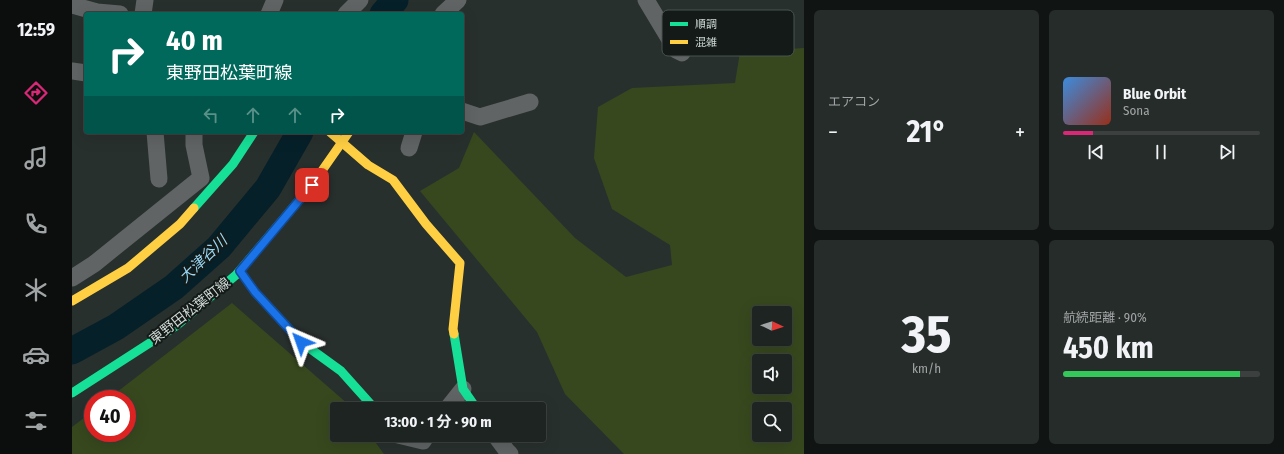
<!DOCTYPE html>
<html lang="ja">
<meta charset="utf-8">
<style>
:root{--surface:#1e2422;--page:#262c2a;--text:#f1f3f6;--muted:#a1a4a5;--line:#3c4140;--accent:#db2777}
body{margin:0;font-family:"Fira Sans Condensed","Noto Sans JP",sans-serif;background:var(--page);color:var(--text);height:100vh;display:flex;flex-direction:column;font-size:15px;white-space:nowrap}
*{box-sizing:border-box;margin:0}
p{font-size:13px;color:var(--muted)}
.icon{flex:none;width:22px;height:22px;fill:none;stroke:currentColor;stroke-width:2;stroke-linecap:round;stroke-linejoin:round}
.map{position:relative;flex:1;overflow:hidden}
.panel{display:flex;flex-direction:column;gap:10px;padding:10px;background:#101413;width:480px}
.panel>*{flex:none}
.top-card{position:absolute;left:12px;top:12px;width:380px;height:122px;border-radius:4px;box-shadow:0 4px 16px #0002,0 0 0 1px var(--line);background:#00695c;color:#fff;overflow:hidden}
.needle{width:26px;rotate:94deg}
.buttons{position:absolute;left:680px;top:306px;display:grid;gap:8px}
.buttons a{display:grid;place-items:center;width:40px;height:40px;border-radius:4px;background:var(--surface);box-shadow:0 4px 16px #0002,0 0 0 1px var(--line);font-size:20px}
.speed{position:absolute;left:12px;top:390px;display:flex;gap:8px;font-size:20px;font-weight:700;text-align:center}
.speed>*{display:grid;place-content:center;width:52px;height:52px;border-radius:50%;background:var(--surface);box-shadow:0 4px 16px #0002,0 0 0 1px var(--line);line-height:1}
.speed .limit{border:6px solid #d22;background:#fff;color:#111}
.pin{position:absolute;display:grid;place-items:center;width:34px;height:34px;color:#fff;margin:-17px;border-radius:8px;box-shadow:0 2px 6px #0006}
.me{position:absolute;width:44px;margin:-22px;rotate:317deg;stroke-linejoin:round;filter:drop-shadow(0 0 3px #0008)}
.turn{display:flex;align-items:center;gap:14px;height:84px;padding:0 16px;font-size:18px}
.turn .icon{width:52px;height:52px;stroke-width:2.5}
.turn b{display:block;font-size:28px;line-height:34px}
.lanes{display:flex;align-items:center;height:38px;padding:0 16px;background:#0003;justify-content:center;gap:20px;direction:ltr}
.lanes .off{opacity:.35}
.big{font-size:30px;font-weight:700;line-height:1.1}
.panel .tile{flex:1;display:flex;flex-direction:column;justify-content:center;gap:6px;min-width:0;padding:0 14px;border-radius:6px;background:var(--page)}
.panel .dial{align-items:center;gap:0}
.dial b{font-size:52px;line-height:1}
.song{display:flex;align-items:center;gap:12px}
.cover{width:48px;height:48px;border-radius:6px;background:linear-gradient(135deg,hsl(210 70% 55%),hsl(10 70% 35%))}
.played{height:4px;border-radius:2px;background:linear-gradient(90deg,var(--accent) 15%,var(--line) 15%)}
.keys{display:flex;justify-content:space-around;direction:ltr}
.heat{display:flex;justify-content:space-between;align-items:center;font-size:22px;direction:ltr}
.charge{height:6px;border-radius:3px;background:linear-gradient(90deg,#34c759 90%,var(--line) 0)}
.panel .tiles{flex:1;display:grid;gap:10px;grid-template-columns:repeat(2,1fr)}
.trip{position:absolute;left:258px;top:402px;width:216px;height:40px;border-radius:4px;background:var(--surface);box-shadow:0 4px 16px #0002,0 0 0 1px var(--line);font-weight:700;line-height:40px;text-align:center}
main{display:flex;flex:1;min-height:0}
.menu{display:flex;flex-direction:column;width:72px;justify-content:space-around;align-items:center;background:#0c0e0e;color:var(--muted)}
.menu .icon{width:28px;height:28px}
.menu .selected{color:var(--accent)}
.menu b{font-size:18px;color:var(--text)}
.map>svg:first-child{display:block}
</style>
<main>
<nav class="menu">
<b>12:59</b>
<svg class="icon selected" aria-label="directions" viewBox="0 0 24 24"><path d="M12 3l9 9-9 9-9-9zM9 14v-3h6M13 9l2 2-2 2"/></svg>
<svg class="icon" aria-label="music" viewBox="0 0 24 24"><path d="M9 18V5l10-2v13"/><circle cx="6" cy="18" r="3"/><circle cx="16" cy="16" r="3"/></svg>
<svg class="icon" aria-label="phone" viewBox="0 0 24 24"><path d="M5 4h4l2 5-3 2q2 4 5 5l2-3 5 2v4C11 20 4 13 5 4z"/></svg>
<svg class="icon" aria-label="climate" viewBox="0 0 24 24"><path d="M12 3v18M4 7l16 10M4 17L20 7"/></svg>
<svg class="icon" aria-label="car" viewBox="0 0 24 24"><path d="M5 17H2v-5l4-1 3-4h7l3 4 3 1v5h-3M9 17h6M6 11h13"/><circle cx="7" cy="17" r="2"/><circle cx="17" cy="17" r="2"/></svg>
<svg class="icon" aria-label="filters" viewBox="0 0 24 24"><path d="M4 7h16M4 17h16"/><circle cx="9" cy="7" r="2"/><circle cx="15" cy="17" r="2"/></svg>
</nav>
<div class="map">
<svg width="732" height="454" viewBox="0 0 732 454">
<rect width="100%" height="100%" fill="#28302e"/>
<!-- green -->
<g fill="#37481e" fill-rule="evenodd">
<path d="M732,48v406h-180l-59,-60 -28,-62 -117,-141 39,-23 15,-36 101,106 51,39 46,-12 -2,-20 -58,-36 -18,-51 4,-51 34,-19 103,-5 5,-31zM687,313h26v26h-26zM687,361h26v26h-26zM687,409h26v26h-26z"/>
<path d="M160,303l117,102 3,4h-15v26h33l14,19h-312v-27l21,-16v22h34v-34h-19z"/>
</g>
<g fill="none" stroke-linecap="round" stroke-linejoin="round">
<!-- river -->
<g stroke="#062029" stroke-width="27">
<path d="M311,14l12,-14"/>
<path d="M0,351l44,-24 58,-40 45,-40 49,-59 32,-56"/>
</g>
<!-- street -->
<g stroke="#606464" stroke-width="17">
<path d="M574,0l30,50 6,3"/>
<path d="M0,5l25,7 23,2"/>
<path d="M71,14l2,-14"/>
<path d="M197,14l6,-14"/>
<path d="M274,14l14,-14"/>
<path d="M371,14l15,-14"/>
<path d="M0,71l14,2"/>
<path d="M390,111l18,6 50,-15"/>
<path d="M83,132l4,47"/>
<path d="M337,148l5,-16"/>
<path d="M0,278l22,-14 107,-86 -7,-33v-13"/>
<path d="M375,409l16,-20"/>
<path d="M326,435l25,6 4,-6"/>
<path d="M423,435l12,16 3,3"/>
</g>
<!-- fast -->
<g stroke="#16e098" stroke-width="9">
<path d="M122,208l39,-44 21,-32"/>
<path d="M168,271l15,21 46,50 40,29 34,38"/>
<path d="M382,334l9,55 14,20"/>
<path d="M0,393l104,-67 60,-51 76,-90"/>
</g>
<!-- slow -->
<g stroke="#ffcf43" stroke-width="9">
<path d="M258,132l38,33 25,15 33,44 34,39 -7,66 1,5"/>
<path d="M240,185l37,-53"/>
<path d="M0,301l56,-33 52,-44 14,-16"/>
</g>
</g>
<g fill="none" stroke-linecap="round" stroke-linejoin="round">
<!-- route casing -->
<g stroke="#114b97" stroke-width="10">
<path id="route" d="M229,342l-46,-50 -15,-21 72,-86"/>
</g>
<!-- route -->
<use href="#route" stroke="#1a73e8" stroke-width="7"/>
</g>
<g text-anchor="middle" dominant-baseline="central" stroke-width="4" stroke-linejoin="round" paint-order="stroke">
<!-- street labels -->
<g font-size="14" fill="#cdd7d4" stroke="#131a18">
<text transform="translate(118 311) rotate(-38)">東野田松葉町線</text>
</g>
<!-- water labels -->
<g font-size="15" font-style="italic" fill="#99d9f7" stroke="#131a18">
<text transform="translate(131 259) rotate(-44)">大津谷川</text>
</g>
</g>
<!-- legend -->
<rect x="590" y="10" width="132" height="46" rx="6" fill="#131a18" stroke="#4b5350" stroke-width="1"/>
<rect x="598" y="22" width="18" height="4" fill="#16e098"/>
<rect x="598" y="40" width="18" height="4" fill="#ffcf43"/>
<g font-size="11" fill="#cdd7d4">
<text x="623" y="28">順調</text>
<text x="623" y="46">混雑</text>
</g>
</svg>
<div class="buttons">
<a><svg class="needle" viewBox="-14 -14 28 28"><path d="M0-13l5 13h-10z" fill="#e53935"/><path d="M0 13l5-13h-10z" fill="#a1a4a5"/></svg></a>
<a><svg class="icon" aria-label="sound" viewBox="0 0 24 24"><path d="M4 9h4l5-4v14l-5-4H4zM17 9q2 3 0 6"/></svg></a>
<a><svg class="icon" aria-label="search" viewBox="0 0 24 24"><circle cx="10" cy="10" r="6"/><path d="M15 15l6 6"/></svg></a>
</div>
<div class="speed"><div class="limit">40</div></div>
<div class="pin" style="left:240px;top:185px;background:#d93025"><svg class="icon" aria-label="arrive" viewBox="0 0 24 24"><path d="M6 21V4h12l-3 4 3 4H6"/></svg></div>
<svg class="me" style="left:229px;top:342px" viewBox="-20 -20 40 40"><path d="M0-17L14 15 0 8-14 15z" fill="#1a73e8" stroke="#fff" stroke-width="4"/></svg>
<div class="trip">13:00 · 1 分 · 90 m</div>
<div class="top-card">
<div class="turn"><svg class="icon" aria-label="right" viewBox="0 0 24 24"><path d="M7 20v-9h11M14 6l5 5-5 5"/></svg><div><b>40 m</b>東野田松葉町線</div></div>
<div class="lanes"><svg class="icon off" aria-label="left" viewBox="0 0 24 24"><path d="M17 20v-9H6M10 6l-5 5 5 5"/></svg><svg class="icon off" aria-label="ahead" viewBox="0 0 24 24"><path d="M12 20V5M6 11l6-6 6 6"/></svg><svg class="icon off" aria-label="ahead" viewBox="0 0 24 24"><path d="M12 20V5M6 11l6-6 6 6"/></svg><svg class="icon" aria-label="right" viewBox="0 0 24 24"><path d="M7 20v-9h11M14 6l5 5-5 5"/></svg></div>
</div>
</div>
<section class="panel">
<div class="tiles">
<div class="tile"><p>エアコン</p>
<div class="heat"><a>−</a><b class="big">21°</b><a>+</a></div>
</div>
<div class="tile">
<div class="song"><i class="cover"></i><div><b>Blue Orbit</b><p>Sona</p></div></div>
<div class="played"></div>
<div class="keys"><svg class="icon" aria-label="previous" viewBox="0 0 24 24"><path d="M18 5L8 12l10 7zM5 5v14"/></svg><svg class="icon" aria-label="pause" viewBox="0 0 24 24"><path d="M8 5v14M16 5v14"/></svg><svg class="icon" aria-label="next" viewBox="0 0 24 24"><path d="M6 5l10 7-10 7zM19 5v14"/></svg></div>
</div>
<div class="tile dial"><b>35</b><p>km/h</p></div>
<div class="tile"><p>航続距離 · 90%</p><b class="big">450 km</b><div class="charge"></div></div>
</div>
</section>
</main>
